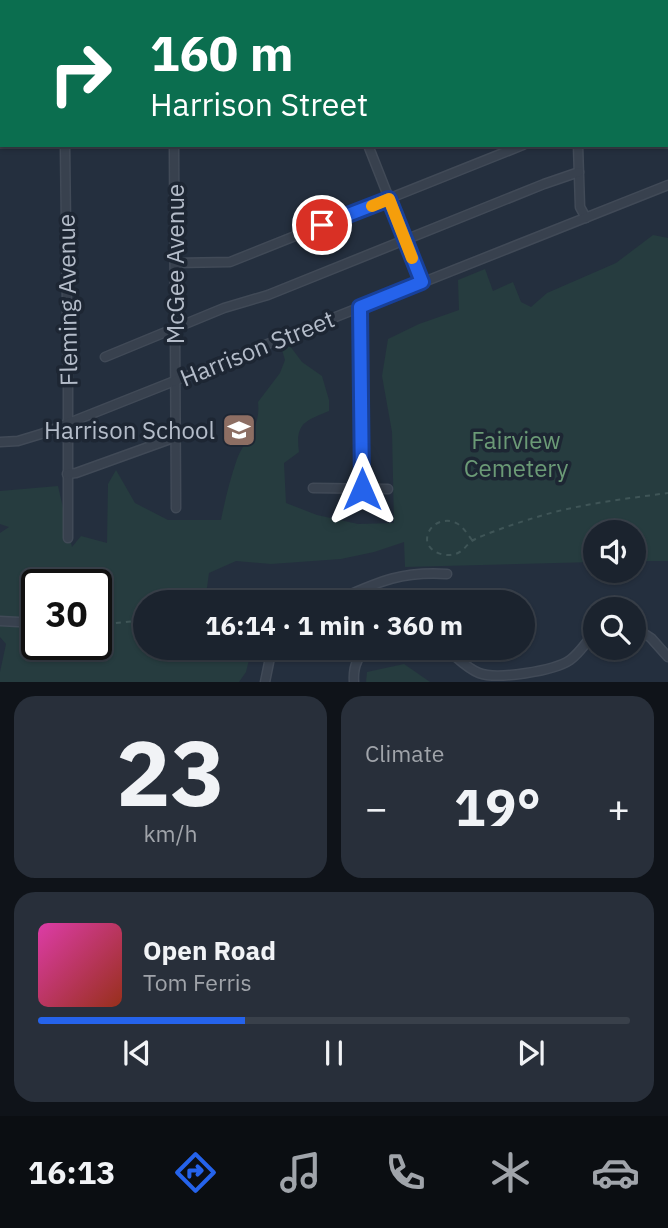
<!DOCTYPE html>
<meta charset="utf-8">
<style>
:root{--surface:#1b232e;--page:#282f3a;--text:#f1f3f6;--muted:#a0a4aa;--line:#39404a;--accent:#2563eb}
body{margin:0;font-family:"IBM Plex Sans",sans-serif;background:var(--page);color:var(--text);height:100vh;display:flex;flex-direction:column;font-size:26px;white-space:nowrap}
*{box-sizing:border-box;margin:0}
p{font-size:23px;color:var(--muted)}
.icon{flex:none;width:38px;height:38px;fill:none;stroke:currentColor;stroke-width:2;stroke-linecap:round;stroke-linejoin:round}
.map{position:relative;height:682px;overflow:hidden}
.drawer{display:flex;flex-direction:column;gap:14px;padding:14px;background:#0f1319;flex:1}
.drawer>*{flex:none}
.hud{position:absolute;left:0px;top:0px;width:668px;height:147px;box-shadow:0 2px 5px #0004,0 0 0 2px var(--line);background:#0b6e4f;color:#fff;overflow:hidden}
.tools{position:absolute;left:583px;top:520px;display:grid;gap:14px}
.tools a{display:grid;place-items:center;width:63px;height:63px;border-radius:50%;background:var(--surface);box-shadow:0 2px 5px #0004,0 0 0 2px var(--line);font-size:35px}
.speed{position:absolute;left:21px;top:569px;display:flex;gap:14px;font-size:35px;font-weight:700;text-align:center}
.speed>*{display:grid;place-content:center;width:91px;height:91px;border-radius:50%;background:var(--surface);box-shadow:0 2px 5px #0004,0 0 0 2px var(--line);line-height:1}
.speed .limit{border:4px solid #111;border-radius:10px;background:#fff;color:#111}
.pin{position:absolute;display:grid;place-items:center;width:60px;height:60px;color:#fff;margin:-30px;border:4px solid #fff;border-radius:50%;box-shadow:0 2px 7px #0007}
.me{position:absolute;width:77px;margin:-38px;rotate:0deg;stroke-linejoin:round;filter:drop-shadow(0 0 5px #0008)}
.turn{display:flex;align-items:center;gap:24px;height:147px;padding:0 35px;font-size:32px}
.turn .icon{width:91px;height:91px;stroke-width:2.5}
.turn b{display:block;font-size:49px;line-height:60px}
.big{font-size:52px;font-weight:700;line-height:1.1}
.drawer .tile{flex:1;display:flex;flex-direction:column;justify-content:center;gap:10px;min-width:0;padding:0 24px;border-radius:21px;background:var(--page)}
.drawer .dial{align-items:center;gap:0}
.dial b{font-size:91px;line-height:1}
.song{display:flex;align-items:center;gap:21px}
.cover{width:84px;height:84px;border-radius:10px;background:linear-gradient(135deg,hsl(320 70% 55%),hsl(10 70% 35%))}
.played{height:7px;border-radius:4px;background:linear-gradient(90deg,var(--accent) 35%,var(--line) 35%)}
.keys{display:flex;justify-content:space-around;direction:ltr}
.heat{display:flex;justify-content:space-between;align-items:center;font-size:38px;direction:ltr}
.drawer .tiles{flex:1;display:grid;gap:14px;grid-template-columns:1fr 1fr}
.tile:last-child{grid-column:span 2}
.trip{position:absolute;left:133px;top:590px;width:402px;height:70px;border-radius:35px;background:var(--surface);box-shadow:0 2px 5px #0004,0 0 0 2px var(--line);font-weight:700;line-height:70px;text-align:center}
.tab-bar{display:flex;height:112px;justify-content:space-around;align-items:center;background:#0b0e12;color:var(--muted)}
.tab-bar .icon{width:49px;height:49px}
.tab-bar .selected{color:var(--accent)}
.tab-bar b{font-size:32px;color:var(--text)}
.map>svg:first-child{display:block}
</style>
<div class="map">
<svg width="668" height="682" viewBox="0 0 668 682">
<rect width="100%" height="100%" fill="#242f3e"/>
<!-- green -->
<g fill="#263c3f" fill-rule="evenodd">
<path d="M653,235l15,3v323h-34v-29h-39v30l-190,5 -1,-25 -30,10 -33,7 -70,5 -35,-3 -27,12 -4,29h-60v46h107l-6,24 -7,10h-239v-10l6,-28 -6,-7v-104l9,-6 -9,-3v-33l58,-5 14,61 9,-11 26,7 1,-59 8,-14 19,33 33,17h53c4,-20 9,-41 16,-61 9,-22 24,-31 21,-57l22,-29 5,-13 -3,-10 8,-4 12,16 20,14 7,24v11c-24,10 -34,12 -30,41l-15,11 2,40 31,12 41,9 36,-1 -2,-91 -10,-56 6,-37 31,-15 40,-14 -1,-30 27,-11 8,22 20,-9 8,20 10,5 16,-14 69,-30zM37,584h59v60h-59z"/>
<path d="M404,664l26,18h-64l1,-10z"/>
</g>
<g fill="none" stroke-linecap="round" stroke-linejoin="round">
<!-- minor casing -->
<g stroke="#414a57" stroke-width="11">
<g id="minor">
<path d="M204,0l1,2"/>
<path d="M563,0v2"/>
<path d="M341,2v-2"/>
<path d="M443,2v-2"/>
<path d="M0,85h2"/>
<path d="M667,101h1"/>
<path d="M65,145l3,244v149"/>
<path d="M174,145l2,363"/>
<path d="M368,145l54,137"/>
<path d="M578,145l2,62 6,11"/>
<path d="M175,263l55,-1 293,-117"/>
<path d="M360,307l2,182"/>
<path d="M105,357l119,-49 44,-13 276,-111 35,-12"/>
<path d="M0,442l18,-1 23,-7 627,-249"/>
<path d="M67,474l9,-1 100,-36"/>
<path d="M313,488l75,1"/>
<path d="M333,602c43,-19 65,-31 114,-28"/>
<path d="M0,621l37,2"/>
<path d="M634,627l17,11 17,19"/>
<path d="M445,648c11,8 21,20 34,25 18,7 75,-2 91,-13 10,-7 17,-19 25,-28"/>
<path d="M265,682l7,-34"/>
<path d="M354,682c-1,-14 3,-26 14,-34"/>
</g>
</g>
<!-- path -->
<g stroke="#3f5557" stroke-width="2" stroke-dasharray="5 5" stroke-linecap="butt">
<path d="M472,540c-4,-5 -8,-12 -14,-16 -11,-7 -26,-2 -30,10 -5,14 11,22 22,21 12,-1 14,-8 22,-14 6,-5 54,-21 65,-24 42,-13 87,-18 131,-24"/>
<path d="M96,625l49,-5"/>
</g>
<!-- minor -->
<use href="#minor" stroke="#38414e" stroke-width="8"/>
</g>
<g fill="none" stroke-linecap="round" stroke-linejoin="round">
<!-- route casing -->
<g stroke="#184099" stroke-width="18">
<path id="route" d="M322,225l67,-26 33,83 -62,25 2,182"/>
</g>
<!-- route -->
<use href="#route" stroke="#2563eb" stroke-width="12"/>
<!-- slow -->
<path stroke="#f59e0b" stroke-width="12" d="M372,206l17,-7 23,59"/>
</g>
<!-- icons -->
<defs>
<g id="school-square" transform="scale(1.75)"><rect x="-9" y="-9" width="18" height="18" rx="4" fill="#8d6e63" stroke="#1d2633"/><path d="M0-5L7-2L0 1L-7-2ZM-4 1L0 2.5L4 1V4Q0 6-4 4Z" fill="#fff"/></g>
</defs>
<g fill-rule="evenodd">
<use href="#school-square" x="239" y="430"/>
</g>
<g text-anchor="middle" dominant-baseline="central" stroke-width="7" stroke-linejoin="round" paint-order="stroke">
<!-- street labels -->
<g font-size="24" fill="#b4bcc9" stroke="#1d2633">
<text transform="translate(175 264) rotate(-90)">McGee Avenue</text>
<text transform="translate(67 300) rotate(-91)">Fleming Avenue</text>
<text transform="translate(257 348) rotate(-22)">Harrison Street</text>
</g>
<!-- poi labels -->
<g font-size="24" fill="#b4bcc9" stroke="#1d2633" text-anchor="end">
<text x="215" y="430">Harrison School</text>
</g>
<!-- park labels -->
<g font-size="24" fill="#6b9a76" stroke="#1d2633">
<text x="516" y="440">Fairview<tspan x="516" dy="28">Cemetery</tspan></text>
</g>
</g>
</svg>
<div class="tools">
<a><svg class="icon" aria-label="sound" viewBox="0 0 24 24"><path d="M4 9h4l5-4v14l-5-4H4zM17 9q2 3 0 6"/></svg></a>
<a><svg class="icon" aria-label="search" viewBox="0 0 24 24"><circle cx="10" cy="10" r="6"/><path d="M15 15l6 6"/></svg></a>
</div>
<div class="speed"><div class="limit">30</div></div>
<div class="pin" style="left:322px;top:225px;background:#d93025"><svg class="icon" aria-label="arrive" viewBox="0 0 24 24"><path d="M6 21V4h12l-3 4 3 4H6"/></svg></div>
<svg class="me" style="left:362px;top:489px" viewBox="-20 -20 40 40"><path d="M0-17L14 15 0 8-14 15z" fill="#2563eb" stroke="#fff" stroke-width="4"/></svg>
<div class="trip">16:14 · 1 min · 360 m</div>
<div class="hud">
<div class="turn"><svg class="icon" aria-label="right" viewBox="0 0 24 24"><path d="M7 20v-9h11M14 6l5 5-5 5"/></svg><div><b>160 m</b>Harrison Street</div></div>
</div>
</div>
<section class="drawer">
<div class="tiles">
<div class="tile dial"><b>23</b><p>km/h</p></div>
<div class="tile"><p>Climate</p>
<div class="heat"><a>−</a><b class="big">19°</b><a>+</a></div>
</div>
<div class="tile">
<div class="song"><i class="cover"></i><div><b>Open Road</b><p>Tom Ferris</p></div></div>
<div class="played"></div>
<div class="keys"><svg class="icon" aria-label="previous" viewBox="0 0 24 24"><path d="M18 5L8 12l10 7zM5 5v14"/></svg><svg class="icon" aria-label="pause" viewBox="0 0 24 24"><path d="M8 5v14M16 5v14"/></svg><svg class="icon" aria-label="next" viewBox="0 0 24 24"><path d="M6 5l10 7-10 7zM19 5v14"/></svg></div>
</div>
</div>
</section>
<nav class="tab-bar">
<b>16:13</b>
<svg class="icon selected" aria-label="directions" viewBox="0 0 24 24"><path d="M12 3l9 9-9 9-9-9zM9 14v-3h6M13 9l2 2-2 2"/></svg>
<svg class="icon" aria-label="music" viewBox="0 0 24 24"><path d="M9 18V5l10-2v13"/><circle cx="6" cy="18" r="3"/><circle cx="16" cy="16" r="3"/></svg>
<svg class="icon" aria-label="phone" viewBox="0 0 24 24"><path d="M5 4h4l2 5-3 2q2 4 5 5l2-3 5 2v4C11 20 4 13 5 4z"/></svg>
<svg class="icon" aria-label="climate" viewBox="0 0 24 24"><path d="M12 3v18M4 7l16 10M4 17L20 7"/></svg>
<svg class="icon" aria-label="car" viewBox="0 0 24 24"><path d="M5 17H2v-5l4-1 3-4h7l3 4 3 1v5h-3M9 17h6M6 11h13"/><circle cx="7" cy="17" r="2"/><circle cx="17" cy="17" r="2"/></svg>
</nav>
